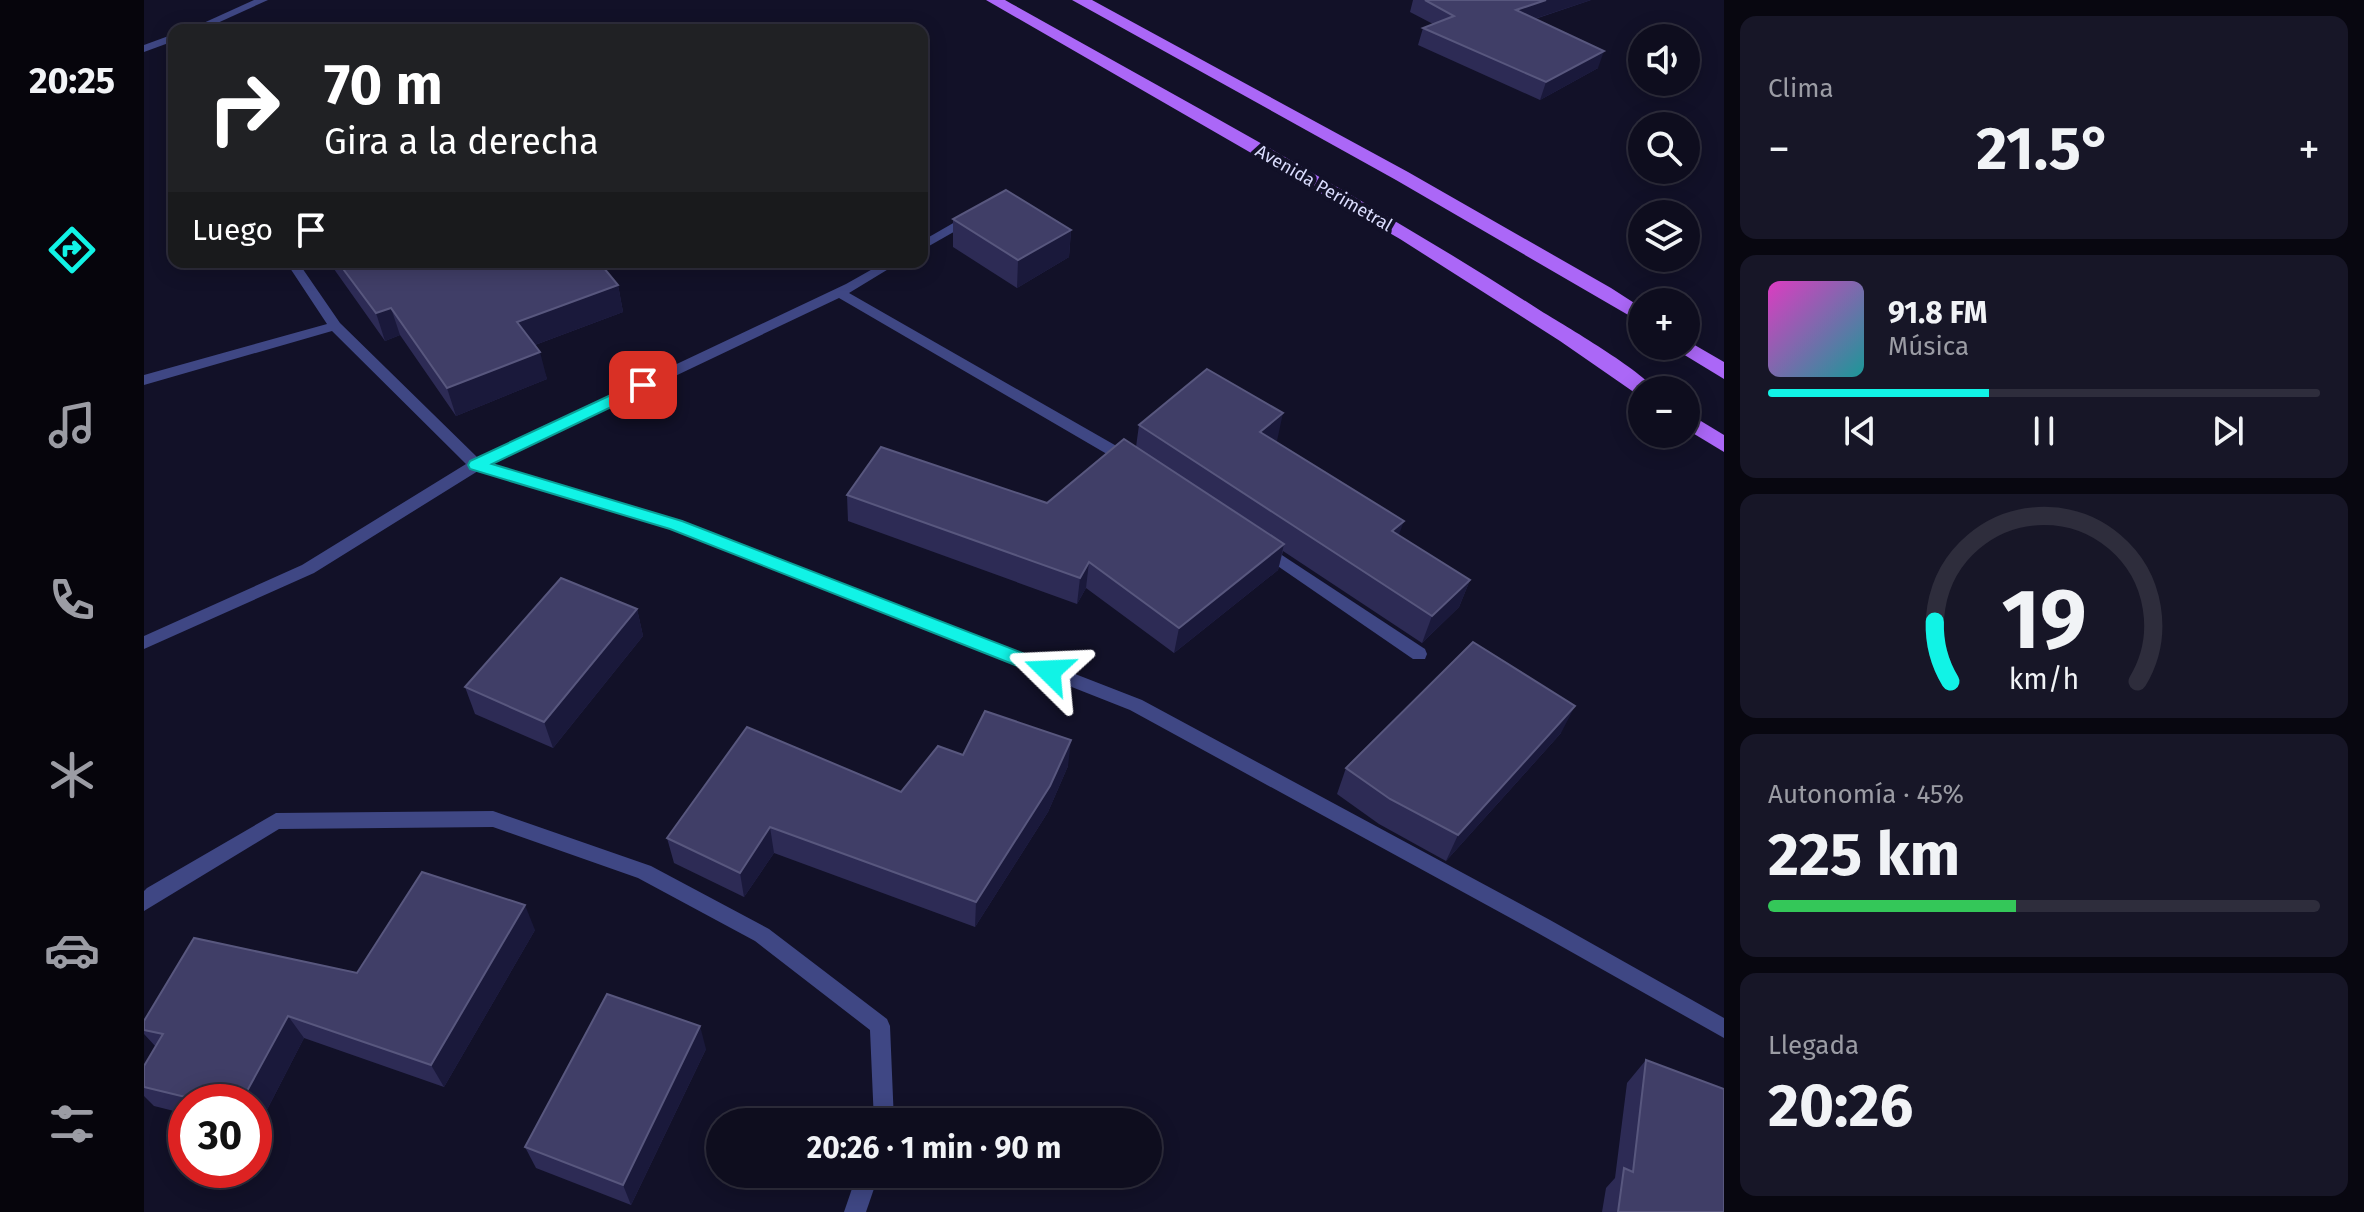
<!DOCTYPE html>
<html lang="es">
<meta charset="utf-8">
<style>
:root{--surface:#0e0d1e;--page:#171627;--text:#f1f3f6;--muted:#9b9ca4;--line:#2e2d3c;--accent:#11f3e6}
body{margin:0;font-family:"Fira Sans",sans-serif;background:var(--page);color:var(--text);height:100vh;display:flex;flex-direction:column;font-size:30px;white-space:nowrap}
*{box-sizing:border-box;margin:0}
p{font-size:26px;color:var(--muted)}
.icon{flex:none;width:44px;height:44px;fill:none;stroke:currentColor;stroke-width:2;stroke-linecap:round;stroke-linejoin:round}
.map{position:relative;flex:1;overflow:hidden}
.drawer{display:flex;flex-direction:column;gap:16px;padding:16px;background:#080710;width:640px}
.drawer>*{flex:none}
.guide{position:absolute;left:24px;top:24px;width:760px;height:244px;border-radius:16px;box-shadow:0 4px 20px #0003,0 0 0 2px var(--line);background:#202124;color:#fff;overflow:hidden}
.fabs{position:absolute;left:1484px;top:24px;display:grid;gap:16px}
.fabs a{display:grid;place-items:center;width:72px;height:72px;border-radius:50%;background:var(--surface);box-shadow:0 4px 20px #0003,0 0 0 2px var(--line);font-size:40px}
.speed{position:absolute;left:24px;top:1084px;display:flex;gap:16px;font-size:40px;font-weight:700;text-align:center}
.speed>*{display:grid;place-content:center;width:104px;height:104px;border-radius:50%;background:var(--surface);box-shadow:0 4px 20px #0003,0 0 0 2px var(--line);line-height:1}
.speed .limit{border:12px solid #d22;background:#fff;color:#111}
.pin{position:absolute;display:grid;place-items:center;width:68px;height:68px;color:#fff;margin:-34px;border-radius:16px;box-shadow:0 4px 12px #0006}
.me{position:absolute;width:88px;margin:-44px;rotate:291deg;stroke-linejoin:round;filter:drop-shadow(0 0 6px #0008)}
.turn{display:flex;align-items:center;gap:28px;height:168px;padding:0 24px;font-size:36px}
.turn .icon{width:104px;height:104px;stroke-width:2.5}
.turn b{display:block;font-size:56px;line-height:68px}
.then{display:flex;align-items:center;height:76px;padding:0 24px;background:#0003;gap:16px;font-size:30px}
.big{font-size:60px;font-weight:700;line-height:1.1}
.drawer .widget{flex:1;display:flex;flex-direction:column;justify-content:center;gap:12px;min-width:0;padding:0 28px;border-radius:16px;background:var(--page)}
.drawer .dial{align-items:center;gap:0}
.dial svg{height:208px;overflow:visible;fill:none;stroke:var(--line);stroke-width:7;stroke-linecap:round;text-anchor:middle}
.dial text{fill:var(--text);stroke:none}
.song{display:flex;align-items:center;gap:24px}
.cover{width:96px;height:96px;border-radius:12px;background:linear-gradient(135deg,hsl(310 70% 55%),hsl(180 70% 35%))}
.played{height:8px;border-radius:4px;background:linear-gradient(90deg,var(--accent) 40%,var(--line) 40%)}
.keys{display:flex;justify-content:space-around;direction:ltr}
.heat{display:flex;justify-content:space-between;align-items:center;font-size:44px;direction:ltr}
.charge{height:12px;border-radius:6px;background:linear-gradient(90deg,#34c759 45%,var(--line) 0)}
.trip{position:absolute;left:562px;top:1108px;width:456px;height:80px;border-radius:40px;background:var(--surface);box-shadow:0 4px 20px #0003,0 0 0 2px var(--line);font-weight:700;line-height:80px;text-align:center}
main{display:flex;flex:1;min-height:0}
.tab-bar{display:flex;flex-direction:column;width:144px;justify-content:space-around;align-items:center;background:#06050c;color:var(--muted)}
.tab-bar .icon{width:56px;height:56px}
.tab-bar .current{color:var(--accent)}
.tab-bar b{font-size:36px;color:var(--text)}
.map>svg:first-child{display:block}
</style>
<main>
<nav class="tab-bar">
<b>20:25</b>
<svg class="icon current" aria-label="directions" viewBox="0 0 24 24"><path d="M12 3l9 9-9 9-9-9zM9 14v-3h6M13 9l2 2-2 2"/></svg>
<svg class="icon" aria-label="music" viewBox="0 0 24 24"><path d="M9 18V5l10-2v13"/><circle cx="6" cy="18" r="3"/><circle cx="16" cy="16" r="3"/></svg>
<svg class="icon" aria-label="phone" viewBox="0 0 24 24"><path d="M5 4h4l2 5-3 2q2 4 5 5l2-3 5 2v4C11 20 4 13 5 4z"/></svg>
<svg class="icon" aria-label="climate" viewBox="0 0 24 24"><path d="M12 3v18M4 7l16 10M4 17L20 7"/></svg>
<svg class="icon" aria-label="car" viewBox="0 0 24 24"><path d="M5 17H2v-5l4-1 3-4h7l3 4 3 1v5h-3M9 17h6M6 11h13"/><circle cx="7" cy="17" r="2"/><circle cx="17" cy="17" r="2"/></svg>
<svg class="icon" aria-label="filters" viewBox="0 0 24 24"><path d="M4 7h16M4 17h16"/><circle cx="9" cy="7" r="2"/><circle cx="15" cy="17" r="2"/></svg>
</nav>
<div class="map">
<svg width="1580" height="1212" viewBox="0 0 1580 1212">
<rect width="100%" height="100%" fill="#121128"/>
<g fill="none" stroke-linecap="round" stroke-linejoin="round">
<!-- lane -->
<g fill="#3f4784" fill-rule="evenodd">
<path d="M110,0h14l-66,30h-14z"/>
<path d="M30,34v7l-30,11v-7z"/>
</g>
<!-- street -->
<g fill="#3f4784" fill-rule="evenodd">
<path d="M825,214l6,4 -2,3 -51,29v-9z"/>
<path d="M142,262h12l42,61 138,135 368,-174 39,-22h15l-51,31 285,163 2,4 -2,4h-10l-285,-166 -349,166 191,57 461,179 408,220 174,98v20l-188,-106 -406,-222 -459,-181 -193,-58 -164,102 -170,76v-13l158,-71 164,-101 -134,-133 -188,54v-10l183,-51z"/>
<path d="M1121,544l160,105 2,5 -2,5h-12l-153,-105 -3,-4 3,-4z"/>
<path d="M349,811l158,55 118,63 118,90 3,7 4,96h-20l-4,-92 -115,-89 -117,-63 -145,-51 -214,2 -135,82v-20l3,-3 129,-75z"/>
<path d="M713,1174h22l-13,38h-22z"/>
</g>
<!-- primary -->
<g fill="#ab67f7" fill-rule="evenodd">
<path d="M842,0h19c180,101 362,199 536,311 23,14 103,61 114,79h-13v6l-4,-1 -78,-54 -160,-102z"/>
<path d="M928,0h20l316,172 203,116 31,20v15l-246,-143z"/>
<path d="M1542,340l38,22v17l-46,-28 -3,-5h11z"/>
<path d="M1542,412l38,23v17l-38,-23z"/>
</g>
</g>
<!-- wall -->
<g fill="#2d2b55">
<path d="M1269,0h178l-56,19 63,49 -58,32 -122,-55 5,-17 10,-4 -23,-12z"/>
<path d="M809,219l118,11 -2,27 -52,31 -64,-41z"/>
<path d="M185,262h270l19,23 5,27 -88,33 12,34 -91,37 -56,-81 -15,6z"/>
<path d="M995,425l138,16 -1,1 123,94 71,44 -11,27 -37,36 -139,-92 -5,19 -104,83 -88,-65 -9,16 -229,-83 -1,-26 200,8 89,-56z"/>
<path d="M493,609l6,27 -90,112 -78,-34 -10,-27z"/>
<path d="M1417,733l-115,128 -67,-37 -42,-30 9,-26z"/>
<path d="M819,755l105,11 -20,46 -73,115 -201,-74 -30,44 -70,-34 -7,-25 234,-46z"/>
<path d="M391,930l-91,157 -140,-49 -48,93 -2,-1v-28h-68v12l-32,-8 -10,-10v-30l12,-19 -12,-13v-13l213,-48z"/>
<path d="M562,1049l-75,156 -95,-37 -11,-21z"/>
<path d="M1502,1060l78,152h-122l4,-24 9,-10 12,-95z"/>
</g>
<!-- shaded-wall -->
<g fill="#1a193b">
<path d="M1402,0h45l-81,27 6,-17z"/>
<path d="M1460,51l-6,17 -58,32 6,-18z"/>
<path d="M927,230l-2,27 -52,31 1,-28z"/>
<path d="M474,285l5,27 -99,37 -7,-27z"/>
<path d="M247,308l9,27 -15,6 -9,-28z"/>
<path d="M396,352l7,27 -91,37 -9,-28z"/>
<path d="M1139,413l-6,28 -23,18 6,-27z"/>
<path d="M1260,521l-10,27 -2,-17z"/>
<path d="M1140,544l-6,26 -104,83 5,-25z"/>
<path d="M945,562l-3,26 -9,16 3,-26z"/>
<path d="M1326,580l-11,27 -37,36 10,-27z"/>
<path d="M493,609l6,27 -90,112 -9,-26z"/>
<path d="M1431,706l-14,27 -115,128 12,-26z"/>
<path d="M927,740l-3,26 -20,46 -73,115 1,-25z"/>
<path d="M626,827l4,26 -30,44 -4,-24z"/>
<path d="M381,905l10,25 -91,157 -13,-22z"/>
<path d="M144,1016l16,22 -48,93 -2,-3v-26h-13z"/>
<path d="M556,1026l6,23 -75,156 -8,-20z"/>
</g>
<!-- building -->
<g fill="#403e67" stroke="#58577e" stroke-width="2">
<path d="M1281,0h121l-30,10 88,41 -58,31 -123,-54 31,-12z"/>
<path d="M862,190l65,40 -53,30 -65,-41z"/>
<path d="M194,262h261l19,23 -101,37 23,30 -93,36 -56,-80 -15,5z"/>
<path d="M1063,369l76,44 -23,19 144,89 -12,10 78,49 -38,36 -293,-191z"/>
<path d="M980,439l160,105 -105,84 -90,-66 -9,16 -233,-83 34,-48 166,56z"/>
<path d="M417,578l76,31 -93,113 -79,-35z"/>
<path d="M1329,642l102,64 -117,129 -68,-36 -44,-31z"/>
<path d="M841,711l86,29 -21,46 -74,116 -206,-75 -30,46 -73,-35 80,-111 154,65 37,-46 25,9z"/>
<path d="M278,872l103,33 -94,160 -143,-49 -47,86h-35l-62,-15v-21l19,-32 -19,-4v-9l50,-83 163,35z"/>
<path d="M463,994l93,32 -77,159 -98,-38z"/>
<path d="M1502,1060l78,29v123h-106l6,-44 9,4z"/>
</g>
<!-- route -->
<path fill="#11f3e6" stroke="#0b9e96" stroke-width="2" d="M499,380l8,5 -2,4 -157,75 190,57 374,145 3,5 -3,5h-13l-373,-147 -200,-60 -2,-4 2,-4z"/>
<g text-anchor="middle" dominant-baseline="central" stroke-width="8" stroke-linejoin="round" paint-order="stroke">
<!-- far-street labels -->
<g font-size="18" fill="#dadcfd" stroke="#121128">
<text transform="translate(1180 188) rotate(30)">Avenida Perimetral</text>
</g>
</g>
</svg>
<div class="fabs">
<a><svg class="icon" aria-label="sound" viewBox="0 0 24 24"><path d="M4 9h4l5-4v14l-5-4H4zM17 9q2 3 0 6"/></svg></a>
<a><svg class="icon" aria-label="search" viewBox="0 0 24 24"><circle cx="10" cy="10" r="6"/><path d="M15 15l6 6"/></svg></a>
<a><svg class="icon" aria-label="layers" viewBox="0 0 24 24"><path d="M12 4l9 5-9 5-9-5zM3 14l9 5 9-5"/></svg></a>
<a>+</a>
<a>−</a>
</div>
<div class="speed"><div class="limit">30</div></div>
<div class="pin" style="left:499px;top:385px;background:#d93025"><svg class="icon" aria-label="arrive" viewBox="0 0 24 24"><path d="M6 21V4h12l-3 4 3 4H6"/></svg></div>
<svg class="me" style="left:905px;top:671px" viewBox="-20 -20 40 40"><path d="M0-17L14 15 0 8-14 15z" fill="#11f3e6" stroke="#fff" stroke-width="4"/></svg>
<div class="trip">20:26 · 1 min · 90 m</div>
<div class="guide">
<div class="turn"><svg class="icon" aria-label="right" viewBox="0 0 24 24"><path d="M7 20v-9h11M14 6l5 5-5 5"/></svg><div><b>70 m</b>Gira a la derecha</div></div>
<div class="then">Luego<svg class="icon" aria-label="arrive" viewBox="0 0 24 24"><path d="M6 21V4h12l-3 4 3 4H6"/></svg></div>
</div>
</div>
<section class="drawer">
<div class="widget"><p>Clima</p>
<div class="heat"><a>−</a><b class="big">21.5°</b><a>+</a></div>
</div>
<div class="widget">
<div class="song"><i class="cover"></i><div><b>91.8 FM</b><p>Música</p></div></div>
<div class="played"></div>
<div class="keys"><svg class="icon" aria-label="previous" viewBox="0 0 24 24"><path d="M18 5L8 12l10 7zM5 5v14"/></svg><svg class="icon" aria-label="pause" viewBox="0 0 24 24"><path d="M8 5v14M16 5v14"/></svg><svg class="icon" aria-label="next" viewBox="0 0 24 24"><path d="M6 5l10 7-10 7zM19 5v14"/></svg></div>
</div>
<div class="widget dial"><svg viewBox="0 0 100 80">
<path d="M14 69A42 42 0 1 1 86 69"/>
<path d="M14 69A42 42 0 0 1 8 46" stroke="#11f3e6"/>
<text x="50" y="56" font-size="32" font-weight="700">19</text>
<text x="50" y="72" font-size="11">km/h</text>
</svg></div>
<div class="widget"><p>Autonomía · 45%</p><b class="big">225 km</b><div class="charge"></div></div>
<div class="widget"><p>Llegada</p><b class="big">20:26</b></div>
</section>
</main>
